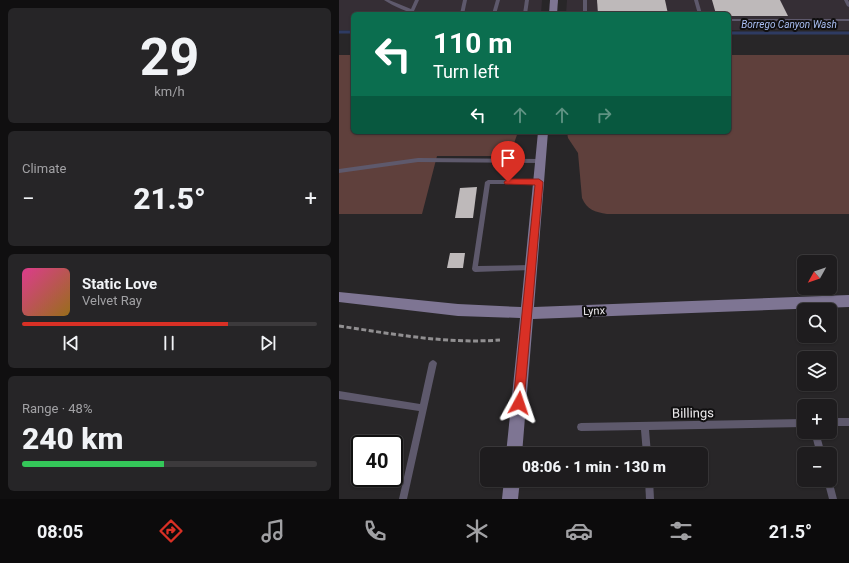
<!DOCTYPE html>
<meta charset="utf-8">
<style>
:root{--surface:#1e1c1e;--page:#262527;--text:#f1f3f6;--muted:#a1a1a4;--line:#3c3a3c;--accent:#d93025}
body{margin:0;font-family:Roboto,sans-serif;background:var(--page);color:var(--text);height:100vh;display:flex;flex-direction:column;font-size:15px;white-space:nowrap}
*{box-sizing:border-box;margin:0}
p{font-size:13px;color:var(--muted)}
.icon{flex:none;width:22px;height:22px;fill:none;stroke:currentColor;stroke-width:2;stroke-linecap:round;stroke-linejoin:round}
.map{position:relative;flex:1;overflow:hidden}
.details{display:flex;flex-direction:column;gap:8px;padding:8px;background:#100f10;width:339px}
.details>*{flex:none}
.top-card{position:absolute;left:12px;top:12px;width:380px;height:122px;border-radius:6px;box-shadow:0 1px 3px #0004,0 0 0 1px var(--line);background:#0b6e4f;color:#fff;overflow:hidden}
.needle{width:26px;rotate:230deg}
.controls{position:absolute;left:458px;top:255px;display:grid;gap:8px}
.controls a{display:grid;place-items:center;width:40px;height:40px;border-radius:6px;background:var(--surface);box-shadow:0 1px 3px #0004,0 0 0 1px var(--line);font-size:20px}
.speed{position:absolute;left:12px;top:435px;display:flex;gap:8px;font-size:20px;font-weight:700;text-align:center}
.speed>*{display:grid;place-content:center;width:52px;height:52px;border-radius:50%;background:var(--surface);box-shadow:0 1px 3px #0004,0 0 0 1px var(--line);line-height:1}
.speed .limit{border:2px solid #111;border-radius:6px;background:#fff;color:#111}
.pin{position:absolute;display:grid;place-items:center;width:34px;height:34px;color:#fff;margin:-41px -17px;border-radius:50% 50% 50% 0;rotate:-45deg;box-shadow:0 0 4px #0007}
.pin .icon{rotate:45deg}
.me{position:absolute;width:44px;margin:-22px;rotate:5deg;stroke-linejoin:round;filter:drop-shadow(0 0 3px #0008)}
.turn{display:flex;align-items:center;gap:14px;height:84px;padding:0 16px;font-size:18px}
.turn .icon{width:52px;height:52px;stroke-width:2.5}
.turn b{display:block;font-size:28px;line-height:34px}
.lanes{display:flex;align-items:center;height:38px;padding:0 16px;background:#0003;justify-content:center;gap:20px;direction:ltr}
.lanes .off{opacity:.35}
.big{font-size:30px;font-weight:800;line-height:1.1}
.details .tile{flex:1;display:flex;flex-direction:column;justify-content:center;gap:6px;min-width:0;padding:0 14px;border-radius:6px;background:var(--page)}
.details .dial{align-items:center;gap:0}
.dial b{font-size:52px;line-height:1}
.song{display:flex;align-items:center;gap:12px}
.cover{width:48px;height:48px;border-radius:6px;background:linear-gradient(135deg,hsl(330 70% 55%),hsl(40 70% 35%))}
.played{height:4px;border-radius:2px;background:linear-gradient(90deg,var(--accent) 70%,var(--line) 70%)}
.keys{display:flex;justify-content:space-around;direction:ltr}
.heat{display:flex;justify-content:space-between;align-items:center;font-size:22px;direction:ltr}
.charge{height:6px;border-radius:3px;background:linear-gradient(90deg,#34c759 48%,var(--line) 0)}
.trip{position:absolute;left:141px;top:447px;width:228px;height:40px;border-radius:6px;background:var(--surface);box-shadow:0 1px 3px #0004,0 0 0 1px var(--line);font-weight:800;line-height:40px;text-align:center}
.dock{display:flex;height:64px;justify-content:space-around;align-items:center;background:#0c0b0c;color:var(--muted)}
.dock .icon{width:28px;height:28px}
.dock .on{color:var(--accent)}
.dock b{font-size:18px;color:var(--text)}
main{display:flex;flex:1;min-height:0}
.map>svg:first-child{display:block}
</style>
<main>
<section class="details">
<div class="tile dial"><b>29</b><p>km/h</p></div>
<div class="tile"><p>Climate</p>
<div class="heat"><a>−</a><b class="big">21.5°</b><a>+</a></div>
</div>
<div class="tile">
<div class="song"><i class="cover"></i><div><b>Static Love</b><p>Velvet Ray</p></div></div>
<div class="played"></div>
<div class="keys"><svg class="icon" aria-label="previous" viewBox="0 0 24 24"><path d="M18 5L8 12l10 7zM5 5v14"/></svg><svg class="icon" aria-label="pause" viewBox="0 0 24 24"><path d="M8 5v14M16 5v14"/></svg><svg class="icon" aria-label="next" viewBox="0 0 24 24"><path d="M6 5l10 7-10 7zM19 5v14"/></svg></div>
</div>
<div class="tile"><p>Range · 48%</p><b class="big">240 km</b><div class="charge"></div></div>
</section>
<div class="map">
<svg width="510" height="499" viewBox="0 0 510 499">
<rect width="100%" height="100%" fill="#282628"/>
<!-- built -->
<g fill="#352e35">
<path d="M0,0h203l-1,14h-188v16h-14z"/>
<path d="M228,0h282v30h-120v-16h-163z"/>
</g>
<!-- green -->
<g fill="#5f403c">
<path d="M0,55h14v77h165l-5,14 -1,10h-75l-15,58h-83z"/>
<path d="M390,55h120v159h-242c-12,-2 -20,-4 -25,-16l-4,-45 -10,-15 -1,-6h162z"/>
</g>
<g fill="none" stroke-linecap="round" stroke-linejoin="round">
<!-- stream -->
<g stroke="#2e3b62" stroke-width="3">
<path d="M0,32h14"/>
<path d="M390,33h120"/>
</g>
</g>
<!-- building -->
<g fill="#beb9ba">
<path d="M258,0h68l3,14h-70z"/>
<path d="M373,0h68l8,16h-59v-2h-13z"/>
<path d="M138,187l-4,31h-18l5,-30z"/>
<path d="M111,253h15l-2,15h-16z"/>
</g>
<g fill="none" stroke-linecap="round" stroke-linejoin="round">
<!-- path -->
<path stroke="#918f91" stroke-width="3" stroke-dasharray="5 2.5" stroke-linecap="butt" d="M0,326c54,8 107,18 161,14"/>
<!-- lane -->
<g fill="#5e596c" fill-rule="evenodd">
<path d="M45,0h5l22,9 4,-9h4l-5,11 7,3c-11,0 -28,-8 -37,-14z"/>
<path d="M124,0h4l-3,14h-4z"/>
<path d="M157,0h4l-4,14h-4z"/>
<path d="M186,0h4l-2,14h-4z"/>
<rect x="244" y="0" width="4" height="14"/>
<path d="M355,0h4l4,14h-4z"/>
<path d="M505,0h4l1,2v5l-2,-1z"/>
<rect x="390" y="19" width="120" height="2"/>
<path d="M79,158l123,1 3,2 -3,2 -123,-1 -79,11v-4z"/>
<path d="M149,180h51l3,2 -3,2h-49l-12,82 53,-1 2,1 1,2 -1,2 -58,2 -2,-1 -1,-2 13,-87z"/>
<path d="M94,360l2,1 2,2 -30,136h-8l20,-88 -80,-12v-8l81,13 9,-41 2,-2z"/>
<rect x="491" y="418" width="19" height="8"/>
<path d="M465,419v8l-155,3 2,24h-8l-2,-24 -60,1 -3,-1 -1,-3 1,-3 3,-1z"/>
<path d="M472,432h8l6,22h-8z"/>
<path d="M491,477l2,3 5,19h-8l-5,-19h6z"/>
<path d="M306,480h8l1,19h-8z"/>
</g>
<!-- secondary -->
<g fill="#7e7593" fill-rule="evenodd">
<path d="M211,0h8l-1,14h-8z"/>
<path d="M199,132h10l-14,175 315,-12v12l-316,12 -11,135h-16l14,-136 -62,-2 -119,-14v-10l119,12 63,3z"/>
<path d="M165,480h16l-2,19h-16z"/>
</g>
</g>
<!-- route -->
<path fill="#d93025" stroke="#8d1f18" d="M169,179h31l4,3 -19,221 -1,4 -4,2 -4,-2 -2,-4 22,-218 -30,-1 -1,-2z"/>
<g text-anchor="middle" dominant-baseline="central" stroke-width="4" stroke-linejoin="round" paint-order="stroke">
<!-- far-water labels -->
<g font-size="10" font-style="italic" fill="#aabff4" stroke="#100f10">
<text x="450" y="24">Borrego Canyon Wash</text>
</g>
<!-- street labels -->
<g font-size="11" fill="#edebed" stroke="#100f10">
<text transform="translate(255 311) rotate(-2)">Lynx</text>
</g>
<!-- near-street labels -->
<g font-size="13" fill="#edebed" stroke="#100f10">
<text transform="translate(354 413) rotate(-1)">Billings</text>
</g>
</g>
</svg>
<div class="controls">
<a><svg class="needle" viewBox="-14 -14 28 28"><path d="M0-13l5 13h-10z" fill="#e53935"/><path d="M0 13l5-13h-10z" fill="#a1a1a4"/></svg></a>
<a><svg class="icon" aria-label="search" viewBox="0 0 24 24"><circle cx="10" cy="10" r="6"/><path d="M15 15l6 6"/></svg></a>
<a><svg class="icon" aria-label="layers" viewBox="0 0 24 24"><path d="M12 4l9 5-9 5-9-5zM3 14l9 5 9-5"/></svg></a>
<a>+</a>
<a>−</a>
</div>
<div class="speed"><div class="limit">40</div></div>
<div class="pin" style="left:169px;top:182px;background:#d93025"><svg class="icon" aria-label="arrive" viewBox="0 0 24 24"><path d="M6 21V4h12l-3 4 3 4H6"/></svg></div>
<svg class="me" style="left:180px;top:403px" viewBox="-20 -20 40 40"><path d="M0-17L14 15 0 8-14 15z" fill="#d93025" stroke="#fff" stroke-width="4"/></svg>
<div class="trip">08:06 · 1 min · 130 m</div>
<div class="top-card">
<div class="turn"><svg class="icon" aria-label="left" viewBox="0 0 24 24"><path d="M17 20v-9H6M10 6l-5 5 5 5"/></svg><div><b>110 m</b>Turn left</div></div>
<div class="lanes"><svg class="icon" aria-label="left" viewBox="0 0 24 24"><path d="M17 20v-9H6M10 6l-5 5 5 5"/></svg><svg class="icon off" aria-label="ahead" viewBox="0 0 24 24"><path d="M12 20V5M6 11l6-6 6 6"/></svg><svg class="icon off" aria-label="ahead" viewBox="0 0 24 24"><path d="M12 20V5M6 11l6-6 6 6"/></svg><svg class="icon off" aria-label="right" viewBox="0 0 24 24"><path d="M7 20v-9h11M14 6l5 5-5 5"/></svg></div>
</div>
</div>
</main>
<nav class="dock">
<b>08:05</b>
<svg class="icon on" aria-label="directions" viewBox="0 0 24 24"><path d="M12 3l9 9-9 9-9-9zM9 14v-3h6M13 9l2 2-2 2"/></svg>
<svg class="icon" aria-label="music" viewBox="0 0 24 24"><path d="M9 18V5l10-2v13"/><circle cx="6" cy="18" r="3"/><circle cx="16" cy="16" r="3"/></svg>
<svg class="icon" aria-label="phone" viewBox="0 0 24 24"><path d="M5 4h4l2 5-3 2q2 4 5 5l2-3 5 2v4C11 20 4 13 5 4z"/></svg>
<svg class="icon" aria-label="climate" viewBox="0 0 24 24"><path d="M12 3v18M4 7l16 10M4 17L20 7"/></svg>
<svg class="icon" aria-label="car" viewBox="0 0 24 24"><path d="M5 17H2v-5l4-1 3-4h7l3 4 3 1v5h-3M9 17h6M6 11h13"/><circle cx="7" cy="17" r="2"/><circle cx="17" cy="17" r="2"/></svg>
<svg class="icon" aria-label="filters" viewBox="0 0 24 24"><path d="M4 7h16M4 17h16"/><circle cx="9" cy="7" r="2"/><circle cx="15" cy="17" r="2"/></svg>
<b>21.5°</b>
</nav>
